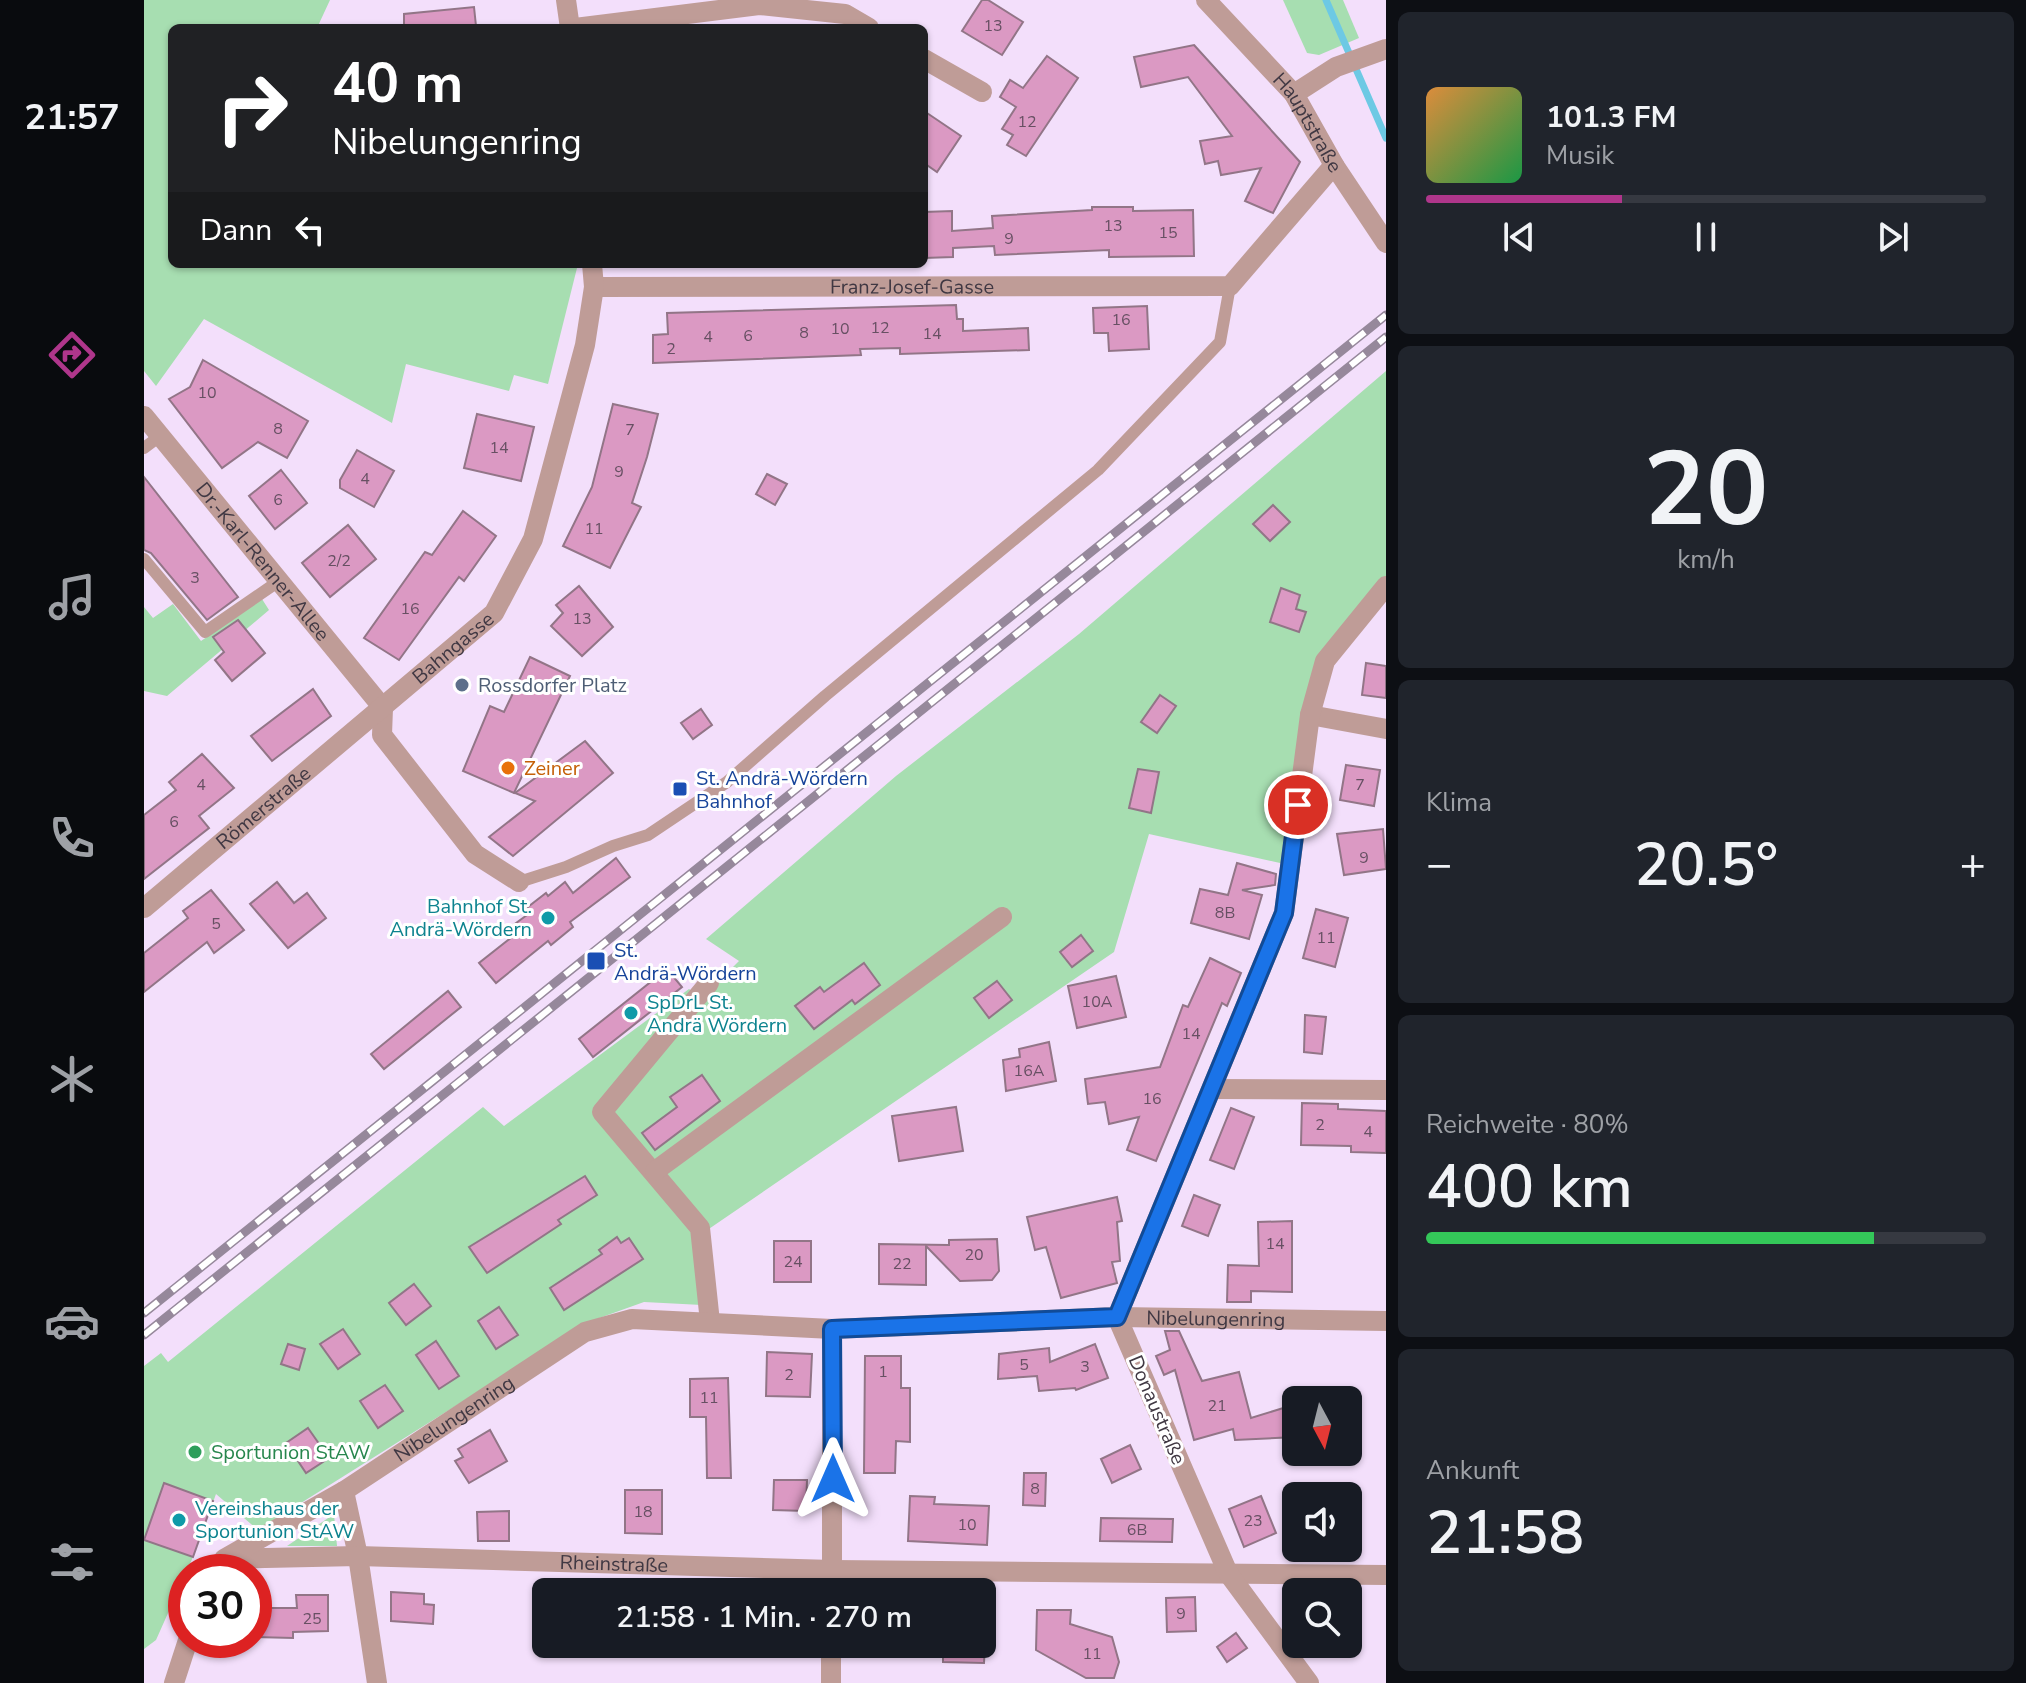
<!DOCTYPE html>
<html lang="de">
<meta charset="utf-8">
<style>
:root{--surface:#171b24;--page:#20242c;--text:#f1f3f6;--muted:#9ea1a6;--line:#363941;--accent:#af368b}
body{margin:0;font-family:"Nunito Sans",sans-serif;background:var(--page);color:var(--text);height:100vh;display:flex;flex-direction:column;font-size:30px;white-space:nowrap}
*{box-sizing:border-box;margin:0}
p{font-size:26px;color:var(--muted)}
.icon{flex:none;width:44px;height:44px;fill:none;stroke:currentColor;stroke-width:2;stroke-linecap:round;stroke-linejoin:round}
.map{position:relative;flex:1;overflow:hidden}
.drawer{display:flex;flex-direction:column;gap:12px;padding:12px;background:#0d0f14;width:640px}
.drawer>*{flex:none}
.guide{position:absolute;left:24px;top:24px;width:760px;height:244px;border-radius:12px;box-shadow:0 2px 6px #0004;background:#202124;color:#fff;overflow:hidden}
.needle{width:52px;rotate:173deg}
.controls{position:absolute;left:1138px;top:1386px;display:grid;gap:16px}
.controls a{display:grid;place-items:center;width:80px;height:80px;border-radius:12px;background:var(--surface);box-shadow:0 2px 6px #0004;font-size:40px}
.speed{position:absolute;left:24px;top:1554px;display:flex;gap:16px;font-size:40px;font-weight:700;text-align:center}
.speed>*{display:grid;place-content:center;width:104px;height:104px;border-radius:50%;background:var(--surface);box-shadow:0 2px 6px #0004;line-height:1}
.speed .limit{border:12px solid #d22;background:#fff;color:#111}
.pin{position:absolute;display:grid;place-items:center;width:68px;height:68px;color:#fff;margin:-34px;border:4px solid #fff;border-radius:50%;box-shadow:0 2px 8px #0007}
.me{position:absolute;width:88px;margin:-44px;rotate:0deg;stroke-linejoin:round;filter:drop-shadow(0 0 6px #0008)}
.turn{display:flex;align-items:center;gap:28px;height:168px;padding:0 32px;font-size:36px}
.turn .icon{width:104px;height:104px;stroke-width:2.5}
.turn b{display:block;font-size:56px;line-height:68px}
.then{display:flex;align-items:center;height:76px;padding:0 32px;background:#0003;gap:16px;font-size:30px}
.big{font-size:60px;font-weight:600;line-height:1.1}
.drawer .card{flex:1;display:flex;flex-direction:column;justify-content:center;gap:12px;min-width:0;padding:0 28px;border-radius:12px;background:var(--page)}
.drawer .dial{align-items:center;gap:0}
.dial b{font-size:104px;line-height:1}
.song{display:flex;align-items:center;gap:24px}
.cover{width:96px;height:96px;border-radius:12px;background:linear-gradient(135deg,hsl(30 70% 55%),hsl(140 70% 35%))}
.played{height:8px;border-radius:4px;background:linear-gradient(90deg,var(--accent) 35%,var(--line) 35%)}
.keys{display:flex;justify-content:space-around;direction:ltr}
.heat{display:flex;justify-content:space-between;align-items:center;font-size:44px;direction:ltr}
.charge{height:12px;border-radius:6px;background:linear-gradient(90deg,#34c759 80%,var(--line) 0)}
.trip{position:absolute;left:388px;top:1578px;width:464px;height:80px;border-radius:12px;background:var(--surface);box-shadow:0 2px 6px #0004;font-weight:600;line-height:80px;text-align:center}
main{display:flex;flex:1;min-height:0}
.tabs{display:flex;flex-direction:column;width:144px;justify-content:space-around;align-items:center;background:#090b0e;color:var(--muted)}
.tabs .icon{width:56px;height:56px}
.tabs .on{color:var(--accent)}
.tabs b{font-size:36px;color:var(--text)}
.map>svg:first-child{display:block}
</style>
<main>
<nav class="tabs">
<b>21:57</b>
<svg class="icon on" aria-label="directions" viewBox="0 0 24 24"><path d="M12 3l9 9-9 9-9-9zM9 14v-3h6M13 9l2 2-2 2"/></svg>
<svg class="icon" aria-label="music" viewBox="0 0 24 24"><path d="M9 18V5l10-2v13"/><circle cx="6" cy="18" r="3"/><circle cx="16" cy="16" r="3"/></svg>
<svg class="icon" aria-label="phone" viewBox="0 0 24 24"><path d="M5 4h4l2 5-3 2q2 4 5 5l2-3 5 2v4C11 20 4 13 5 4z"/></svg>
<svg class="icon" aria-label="climate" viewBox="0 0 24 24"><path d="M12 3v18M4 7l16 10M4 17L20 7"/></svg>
<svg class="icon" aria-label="car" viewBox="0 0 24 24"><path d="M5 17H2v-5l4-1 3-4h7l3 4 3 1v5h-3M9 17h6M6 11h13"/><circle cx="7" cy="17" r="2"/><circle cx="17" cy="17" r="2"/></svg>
<svg class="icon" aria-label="filters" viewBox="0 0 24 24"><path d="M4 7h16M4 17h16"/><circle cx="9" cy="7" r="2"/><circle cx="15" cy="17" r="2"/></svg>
</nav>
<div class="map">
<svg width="1242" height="1683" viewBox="0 0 1242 1683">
<rect width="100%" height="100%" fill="#f3dffb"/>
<!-- green -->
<g fill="#a7deb1">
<path d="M0,0h186l-13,28h-145v236h406l-30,120 -34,-9 -5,16 -103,-27 -14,59 -188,-104 -48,67 -12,-15z"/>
<path d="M1139,0h60l16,38 -40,17 -12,-2z"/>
<path d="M1242,371v215l-61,75 -36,204 -140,-31 -35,118 -414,283 2,70 -58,-3 -53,19 -333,209 -42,-36 -23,63 -37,83 -12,9v-283l17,-13 7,9 315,-255 21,19 185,-137 13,9 37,-37 -33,-22 190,-163 183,-142z"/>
<path d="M118,599l7,11 -102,86 -23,-5v-84l9,11 20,-14 28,37z"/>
<path d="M190,1514l3,32h-50z"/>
</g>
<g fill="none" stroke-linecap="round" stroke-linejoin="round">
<!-- stream -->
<path stroke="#6dc9e4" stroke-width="7" d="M1182,0l60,138"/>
</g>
<!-- building -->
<g fill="#db99c3" stroke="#927587" stroke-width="2">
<path d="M838,0h6l35,22 -21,33 -40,-24z"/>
<path d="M330,7l2,19 -72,2v-14z"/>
<path d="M1050,45l106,117 -27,51 -28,-12 16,-33 -40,7 -3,-14 -13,3 -5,-23 32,-5 -44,-59 -47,10 -7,-30z"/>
<path d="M903,56l31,22 -52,78 -19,-11 6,-10 -11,-6 14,-22 -16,-10 10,-17 13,8z"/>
<path d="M780,111l37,25 -24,36 -13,-9z"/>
<path d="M948,207h41v4l60,-1 1,46 -85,1v-7l-114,5 -1,-9 -41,2v9l-29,1v-46l28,-1v20l41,-3 -1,-12 100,-6z"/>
<path d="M812,305l1,14h6v12l65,-3 1,22 -129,4v-6l-40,1 1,6 -208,8v-28l15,-1 -1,-21z"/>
<path d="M1003,306l2,43 -40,2 -1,-18h-14l-1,-25z"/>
<path d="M59,360l105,61 -21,37 -29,-16 -36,26 -53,-69 21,-12z"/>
<path d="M469,404l45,10 -11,43 -15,46 9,4 -31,61 -47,-22 29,-59z"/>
<path d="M333,414l57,13 -13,54 -57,-13z"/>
<path d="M213,450l37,21 -20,36 -34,-19v-8z"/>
<path d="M137,470l26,33 -32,26 -26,-33z"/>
<path d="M623,474l20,10 -12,21 -19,-11z"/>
<path d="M0,477l94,120 -31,23 -56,-67 -7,-3z"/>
<path d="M1129,505l17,17 -20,19 -17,-17z"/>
<path d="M319,511l33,25 -32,45 -5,-4 -60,83 -35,-22 61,-86 7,3z"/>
<path d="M204,525l28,34 -46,38 -28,-34z"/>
<path d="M435,586l34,41 -31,29 -31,-30 12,-13 -7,-8z"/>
<path d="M1137,588l19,7 -4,14 10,3 -7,20 -29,-10z"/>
<path d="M94,620l27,33 -33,28 -17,-21 9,-8 -11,-15z"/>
<path d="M386,657l40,19 -56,117 -51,-22 27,-65 14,6z"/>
<path d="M1222,663l20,3v32l-24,-3z"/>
<path d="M169,689l18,27 -59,45 -21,-25z"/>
<path d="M1016,695l16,11 -19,27 -16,-11z"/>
<path d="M557,709l11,16 -19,14 -12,-16z"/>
<path d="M441,741l28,32 -100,83 -24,-19 46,-36 -20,-8z"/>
<path d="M58,754l32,34 -35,28 10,12 -65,51v-64l32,-25 -7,-8z"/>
<path d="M1202,765l34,5 -6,36 -34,-6z"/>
<path d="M994,769l21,3 -8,41 -22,-5z"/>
<path d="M1239,829l3,40 -42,6 -7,-41z"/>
<path d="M472,858l14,19 -60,45 3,5 -22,18 -3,-4 -52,42 -17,-20 38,-30 -5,-7 15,-11 -3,-5 22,-17 2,3 17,-14 8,11z"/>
<path d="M1093,863l39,11 -1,11 -33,5 20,5 -13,44 -58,-16 9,-34 28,6z"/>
<path d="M133,882l17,21 13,-10 19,25 -38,30 -38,-44z"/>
<path d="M67,890l33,40 -30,23 -7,-11 -63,50v-39l44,-35 -5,-7z"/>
<path d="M1172,909l32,9 -13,49 -32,-9z"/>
<path d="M937,935l12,16 -21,16 -12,-15z"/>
<path d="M1066,958l31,15 -14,33 -5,-3 -66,158 -29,-11 12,-33 -30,7 -4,-22 -17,2 -3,-25 75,-12 23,-62 5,2z"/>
<path d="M720,963l16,22 -25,19 -3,-4 -38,29 -19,-23 25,-19 4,5z"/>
<path d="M523,969l15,18 -89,70 -14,-18z"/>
<path d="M972,976l10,41 -49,11 -9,-42z"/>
<path d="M853,981l15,19 -23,18 -15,-20z"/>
<path d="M304,991l13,16 -77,62 -13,-15z"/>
<path d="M1161,1015l21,2 -4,37 -18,-2z"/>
<path d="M905,1042l7,39 -50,10 -3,-31 17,-3 -1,-8z"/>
<path d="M558,1075l18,26 -65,49 -13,-17 35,-26 -7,-10z"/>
<path d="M1158,1103l36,1v5l48,2v42l-35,-1v-6l-50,-1z"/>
<path d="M812,1107l7,44 -64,10 -7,-45z"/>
<path d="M1087,1108l23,9 -20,52 -24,-9z"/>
<path d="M441,1176l12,19 -39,25 3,4 -74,49 -18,-26z"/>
<path d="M1050,1195l26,10 -12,31 -26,-10z"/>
<path d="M973,1197l5,24 -5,1 3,39 -8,1 5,21 -56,15 -15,-51 -11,3 -8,-33z"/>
<path d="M1148,1221v71l-41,-1v11h-24l1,-37 31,1 -1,-44z"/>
<path d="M473,1237l4,6 8,-5 14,21 -79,51 -14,-22 52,-34 -3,-4z"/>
<path d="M853,1239l2,32 -7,9 -32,1 -34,-35v39l-47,-1v-40l70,1v-5z"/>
<rect x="630" y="1241" width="37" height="41"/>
<path d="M270,1284l17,22 -25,19 -17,-22z"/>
<path d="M355,1307l19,28 -22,14 -18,-28z"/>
<path d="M199,1329l17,25 -22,15 -18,-25z"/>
<path d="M1021,1331h14l23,50 37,-9 12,46 45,-14v33l-61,3 -2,-11 -39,11 -19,-70 -11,5 -8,-19 14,-6z"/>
<path d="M292,1341l23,35 -20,13 -23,-34z"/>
<path d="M144,1344l17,5 -6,21 -18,-6z"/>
<path d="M951,1344l13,34 -32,12 -1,-2 -36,3 -2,-15 -39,3 1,-25 50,-6 1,14z"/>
<path d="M623,1352l45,2 -2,43 -44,-1z"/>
<path d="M721,1356h36v32h9v54l-14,-1 -1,32h-31z"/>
<path d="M584,1378l3,100h-24l-1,-61h-16v-38z"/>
<path d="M241,1385l18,26 -25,17 -18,-27z"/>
<path d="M164,1428l21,30 -23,15 -20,-30z"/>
<path d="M346,1430l17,31 -38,22 -14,-22 8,-4 -5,-8z"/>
<path d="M986,1445l11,24 -29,14 -11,-24z"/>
<path d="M880,1473h22l-1,33 -22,-1z"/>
<path d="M630,1480h33l-1,31 -33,-1z"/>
<path d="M20,1483l49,18 -20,56 -49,-17z"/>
<path d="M481,1490h37v44l-37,-1z"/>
<path d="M766,1496l25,1 -1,7 55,2 -2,39 -79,-4z"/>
<path d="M1117,1496l15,37 -32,14 -15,-38z"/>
<path d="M365,1511v30h-31l-1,-29z"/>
<path d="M957,1518l72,1 -1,23 -72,-1z"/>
<path d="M247,1592l33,2v10l10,1 -1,19 -42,-3z"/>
<path d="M152,1595h32v36l-35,1v6l-39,-1v-29h43z"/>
<path d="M1051,1597l1,34 -29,1 -1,-34z"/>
<path d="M893,1610h34l-1,14 42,13 7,25 -5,16h-28l-50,-28z"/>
<path d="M1092,1633l11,15 -20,14 -10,-15z"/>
<path d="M799,1644h42l-1,19 -41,-1z"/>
</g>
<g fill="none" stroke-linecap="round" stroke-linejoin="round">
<!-- service -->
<g stroke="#bf9c97" stroke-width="12">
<path d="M0,448l16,-12"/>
<path d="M0,559l61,73 74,-51"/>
<path d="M375,882l47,-15 47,-21 35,-11 79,-53 98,-86 273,-226 122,-128 10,-56"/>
</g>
<!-- minor -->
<g stroke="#bf9c97" stroke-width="20">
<path d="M422,0l4,28"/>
<path id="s1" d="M1062,0l88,94 40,71 52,78"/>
<path d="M431,28l184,-23 86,9 24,14"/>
<path d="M780,59l58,33"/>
<path d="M1150,94l42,-27 50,-18"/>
<path id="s2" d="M450,287l636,-1 104,-121"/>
<path id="s3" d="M0,416l239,292"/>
<path d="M239,708l-1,27 93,119 44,28"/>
<path d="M1166,715l76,14"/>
<path id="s4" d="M0,908l350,-295 39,-74 52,-194 9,-58 -2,-23"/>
<path d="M565,983l-107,129 98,116 10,94"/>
<path d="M1069,1089l173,1"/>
<path d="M511,1171l347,-254"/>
<path d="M200,1491l14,65 19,127"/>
<path id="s5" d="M82,1559l132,-3 475,14 553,5"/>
<path id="s6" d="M74,1572l6,-13 120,-68 241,-159 47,-13 200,10 285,-12 269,4"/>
<path d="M688,1592v-263"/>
<path d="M30,1683l14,-43"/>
<path d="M687,1683v-39"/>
<path d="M1165,1683l-81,-110 -111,-256 167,-404 26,-198 15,-54 61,-75"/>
</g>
<!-- rail casing -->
<g stroke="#96889b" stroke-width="9">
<g id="rail">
<path d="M0,1313l1242,-998"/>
<path d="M0,1335l1242,-998"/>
</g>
</g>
<!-- rail -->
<use href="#rail" stroke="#fff" stroke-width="6" stroke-dasharray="18" stroke-linecap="butt"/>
</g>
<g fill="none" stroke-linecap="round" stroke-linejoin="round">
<!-- route casing -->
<g stroke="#114b97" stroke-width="20">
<path id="route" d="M689,1479l-1,-150 285,-12 167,-404 14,-108"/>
</g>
<!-- route -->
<use href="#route" stroke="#1a73e8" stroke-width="14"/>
</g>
<!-- markers -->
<circle fill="#5c6f8a" stroke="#fff" stroke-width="3" cx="318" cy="685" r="8"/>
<circle fill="#e8710a" stroke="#fff" stroke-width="3" cx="364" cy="768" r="8"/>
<g fill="#1a4fb4" stroke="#fff" stroke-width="3">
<rect x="528" y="781" width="16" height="16" rx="4"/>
<rect x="442" y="951" width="20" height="20" rx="4"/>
</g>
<g fill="#0f9aa8" stroke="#fff" stroke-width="3">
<circle cx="404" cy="918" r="8"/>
<circle cx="487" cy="1013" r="8"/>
<circle cx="35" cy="1520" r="8"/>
</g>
<circle fill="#2e9e5b" stroke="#fff" stroke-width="3" cx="51" cy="1452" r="8"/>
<g text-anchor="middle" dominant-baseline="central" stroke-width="6" stroke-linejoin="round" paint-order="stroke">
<!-- number labels -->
<g font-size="16" fill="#675063">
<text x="849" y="26">13</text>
<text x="883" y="122">12</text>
<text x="969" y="226">13</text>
<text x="1024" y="233">15</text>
<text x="865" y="239">9</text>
<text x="977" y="320">16</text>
<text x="736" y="328">12</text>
<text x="696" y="329">10</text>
<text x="660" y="333">8</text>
<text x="788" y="334">14</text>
<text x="604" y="336">6</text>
<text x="564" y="337">4</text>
<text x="527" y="349">2</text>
<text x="63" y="393">10</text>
<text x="134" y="429">8</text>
<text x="486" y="430">7</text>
<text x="355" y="448">14</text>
<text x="475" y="472">9</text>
<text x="221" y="479">4</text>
<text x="134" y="500">6</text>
<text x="450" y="529">11</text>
<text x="195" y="561">2/2</text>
<text x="51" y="578">3</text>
<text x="266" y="609">16</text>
<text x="438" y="619">13</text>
<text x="57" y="785">4</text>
<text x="1216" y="785">7</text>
<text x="30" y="822">6</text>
<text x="1220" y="858">9</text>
<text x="1081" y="913">8B</text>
<text x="72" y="924">5</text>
<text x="1182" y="938">11</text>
<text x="953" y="1002">10A</text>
<text x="1047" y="1034">14</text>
<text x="885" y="1071">16A</text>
<text x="1008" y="1099">16</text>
<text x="1176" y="1125">2</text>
<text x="1224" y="1132">4</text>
<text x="1131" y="1244">14</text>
<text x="830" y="1255">20</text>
<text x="649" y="1262">24</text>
<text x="758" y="1264">22</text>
<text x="880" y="1365">5</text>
<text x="941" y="1367">3</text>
<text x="739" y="1372">1</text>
<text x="645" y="1375">2</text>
<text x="565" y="1398">11</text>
<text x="1073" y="1406">21</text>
<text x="891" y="1489">8</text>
<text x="499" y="1512">18</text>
<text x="1109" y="1521">23</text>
<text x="823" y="1525">10</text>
<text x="993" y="1530">6B</text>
<text x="1037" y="1614">9</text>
<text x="168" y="1619">25</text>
<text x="948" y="1654">11</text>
</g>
<!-- street labels -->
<g font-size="20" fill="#403843" stroke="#fff">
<text stroke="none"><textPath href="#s1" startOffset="160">Hauptstraße</textPath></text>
<text stroke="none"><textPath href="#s2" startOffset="318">Franz-Josef-Gasse</textPath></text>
<text stroke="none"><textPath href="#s3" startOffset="188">Dr.-Karl-Renner-Allee</textPath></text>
<text stroke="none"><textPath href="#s4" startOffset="404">Bahngasse</textPath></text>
<text stroke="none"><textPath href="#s4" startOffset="156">Römerstraße</textPath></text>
<text stroke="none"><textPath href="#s6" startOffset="1074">Nibelungenring</textPath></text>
<text transform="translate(1013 1410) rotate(67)">Donaustraße</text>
<text stroke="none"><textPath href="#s6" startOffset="284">Nibelungenring</textPath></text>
<text stroke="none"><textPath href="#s5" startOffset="388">Rheinstraße</textPath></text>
</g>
<!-- service labels -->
<g font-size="20" fill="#4e5e75" stroke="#fff" text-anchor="start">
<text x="334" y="685">Rossdorfer Platz</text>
</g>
<!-- food labels -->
<g font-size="20" fill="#c56008" stroke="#fff" text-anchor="start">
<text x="380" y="768">Zeiner</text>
</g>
<!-- transit labels -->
<g font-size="20" fill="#164399" stroke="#fff" text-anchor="start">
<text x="552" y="778">St. Andrä-Wördern<tspan x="552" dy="23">Bahnhof</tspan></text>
<text x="470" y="950">St.<tspan x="470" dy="23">Andrä-Wördern</tspan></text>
</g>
<!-- culture labels -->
<g font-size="20" fill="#0d838f" stroke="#fff" text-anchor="start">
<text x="388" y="906" text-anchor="end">Bahnhof St.<tspan x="388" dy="23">Andrä-Wördern</tspan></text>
<text x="503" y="1002">SpDrL St.<tspan x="503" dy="23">Andrä Wördern</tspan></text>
<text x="51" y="1508">Vereinshaus der<tspan x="51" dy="23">Sportunion StAW</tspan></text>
</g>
<!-- leisure labels -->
<g font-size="20" fill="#27864d" stroke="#fff" text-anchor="start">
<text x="67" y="1452">Sportunion StAW</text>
</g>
</g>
</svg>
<div class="controls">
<a><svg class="needle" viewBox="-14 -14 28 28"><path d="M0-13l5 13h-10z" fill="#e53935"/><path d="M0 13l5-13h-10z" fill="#9ea1a6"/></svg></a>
<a><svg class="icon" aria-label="sound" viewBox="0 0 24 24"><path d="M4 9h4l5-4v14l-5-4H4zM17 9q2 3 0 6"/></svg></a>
<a><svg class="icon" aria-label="search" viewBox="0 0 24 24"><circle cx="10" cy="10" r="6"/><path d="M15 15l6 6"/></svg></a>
</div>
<div class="speed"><div class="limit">30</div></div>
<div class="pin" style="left:1154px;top:805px;background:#d93025"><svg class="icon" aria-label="arrive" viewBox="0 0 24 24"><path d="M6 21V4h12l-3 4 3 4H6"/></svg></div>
<svg class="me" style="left:689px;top:1479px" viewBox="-20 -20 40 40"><path d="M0-17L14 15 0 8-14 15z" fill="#1a73e8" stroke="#fff" stroke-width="4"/></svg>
<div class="trip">21:58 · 1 Min. · 270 m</div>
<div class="guide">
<div class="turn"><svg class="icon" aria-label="right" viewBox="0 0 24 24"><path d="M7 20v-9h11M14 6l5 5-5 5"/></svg><div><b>40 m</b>Nibelungenring</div></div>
<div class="then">Dann<svg class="icon" aria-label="left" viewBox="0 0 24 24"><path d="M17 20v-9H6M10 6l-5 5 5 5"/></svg></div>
</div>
</div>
<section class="drawer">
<div class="card">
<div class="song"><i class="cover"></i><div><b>101.3 FM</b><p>Musik</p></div></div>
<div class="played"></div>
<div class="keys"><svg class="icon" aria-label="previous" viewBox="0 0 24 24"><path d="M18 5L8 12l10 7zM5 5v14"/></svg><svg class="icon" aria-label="pause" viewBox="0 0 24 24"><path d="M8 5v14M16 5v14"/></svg><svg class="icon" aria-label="next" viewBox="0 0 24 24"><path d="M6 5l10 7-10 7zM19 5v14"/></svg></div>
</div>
<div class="card dial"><b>20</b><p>km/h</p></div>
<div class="card"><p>Klima</p>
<div class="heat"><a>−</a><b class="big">20.5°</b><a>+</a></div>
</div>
<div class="card"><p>Reichweite · 80%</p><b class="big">400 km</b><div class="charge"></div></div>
<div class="card"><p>Ankunft</p><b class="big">21:58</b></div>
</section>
</main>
